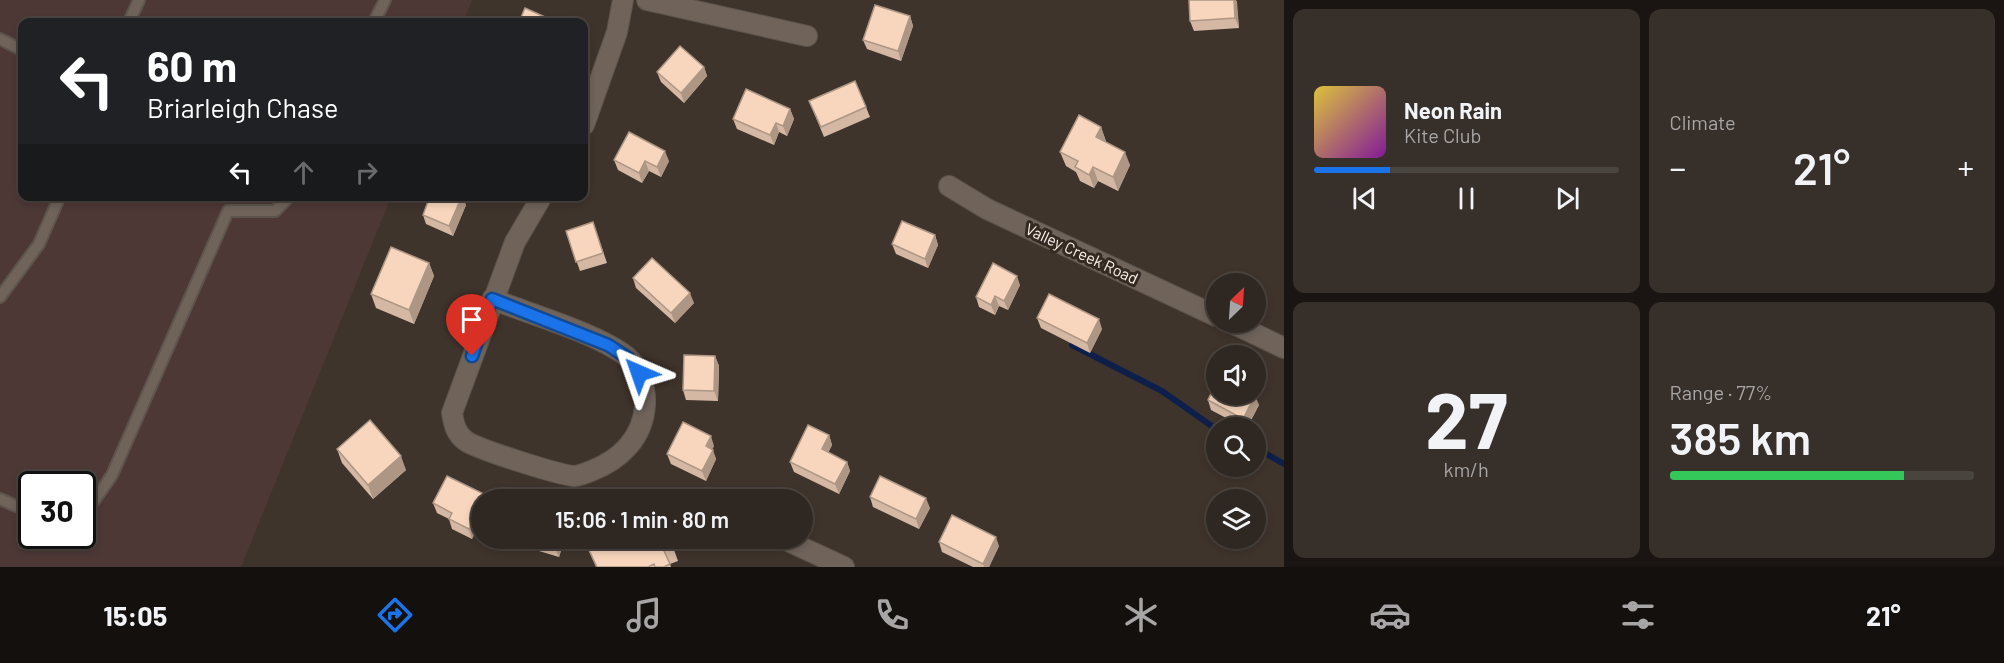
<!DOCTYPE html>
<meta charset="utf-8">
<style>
:root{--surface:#2f2721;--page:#372f2a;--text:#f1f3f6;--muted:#a7a5a5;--line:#4a443f;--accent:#1a73e8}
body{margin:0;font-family:Barlow,sans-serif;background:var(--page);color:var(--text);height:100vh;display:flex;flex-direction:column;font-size:22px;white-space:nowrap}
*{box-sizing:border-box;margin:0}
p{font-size:20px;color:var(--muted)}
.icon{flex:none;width:33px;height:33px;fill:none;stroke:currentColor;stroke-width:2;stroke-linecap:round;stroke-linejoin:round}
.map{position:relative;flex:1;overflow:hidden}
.sheet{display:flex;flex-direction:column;gap:9px;padding:9px;background:#1a1512;width:720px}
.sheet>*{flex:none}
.top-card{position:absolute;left:18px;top:18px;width:570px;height:183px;border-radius:12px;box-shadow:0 3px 9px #0003,0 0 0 2px var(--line);background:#202124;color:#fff;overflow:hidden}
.needle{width:39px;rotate:25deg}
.tools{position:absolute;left:1206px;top:273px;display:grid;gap:12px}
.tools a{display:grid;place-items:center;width:60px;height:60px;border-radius:50%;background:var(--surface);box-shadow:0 3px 9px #0003,0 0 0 2px var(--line);font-size:30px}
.speed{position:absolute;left:18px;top:471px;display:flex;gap:12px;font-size:30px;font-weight:700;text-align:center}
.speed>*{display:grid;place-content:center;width:78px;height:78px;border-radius:50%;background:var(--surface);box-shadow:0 3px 9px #0003,0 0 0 2px var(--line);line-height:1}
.speed .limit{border:3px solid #111;border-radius:9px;background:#fff;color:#111}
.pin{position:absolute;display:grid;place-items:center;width:51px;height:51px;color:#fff;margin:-62px -26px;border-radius:50% 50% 50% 0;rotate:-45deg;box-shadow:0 0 6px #0007}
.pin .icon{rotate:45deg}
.me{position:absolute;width:66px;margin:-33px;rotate:317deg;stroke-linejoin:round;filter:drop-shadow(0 0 4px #0008)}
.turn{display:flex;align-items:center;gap:21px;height:126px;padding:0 30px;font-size:27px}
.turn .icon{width:78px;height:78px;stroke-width:2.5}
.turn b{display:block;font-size:42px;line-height:51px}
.lanes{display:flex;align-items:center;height:57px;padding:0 30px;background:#0003;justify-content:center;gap:30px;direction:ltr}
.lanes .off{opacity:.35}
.big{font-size:45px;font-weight:600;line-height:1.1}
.sheet .tile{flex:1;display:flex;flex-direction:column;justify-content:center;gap:9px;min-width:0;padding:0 21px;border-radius:12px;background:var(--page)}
.sheet .dial{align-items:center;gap:0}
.dial b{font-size:78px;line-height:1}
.song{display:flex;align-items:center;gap:18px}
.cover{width:72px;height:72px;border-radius:9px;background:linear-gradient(135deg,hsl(50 70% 55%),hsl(290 70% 35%))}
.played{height:6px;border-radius:3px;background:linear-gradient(90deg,var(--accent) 25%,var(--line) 25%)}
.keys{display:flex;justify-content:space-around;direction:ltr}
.heat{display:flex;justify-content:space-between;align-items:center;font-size:33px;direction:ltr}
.charge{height:9px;border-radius:4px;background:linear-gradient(90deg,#34c759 77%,var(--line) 0)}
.sheet .tiles{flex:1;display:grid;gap:9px;grid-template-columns:repeat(2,1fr)}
.trip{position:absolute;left:471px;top:489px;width:342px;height:60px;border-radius:30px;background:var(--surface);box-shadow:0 3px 9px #0003,0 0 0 2px var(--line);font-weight:600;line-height:60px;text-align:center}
.tabs{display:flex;height:96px;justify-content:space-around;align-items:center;background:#13100d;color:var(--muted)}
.tabs .icon{width:42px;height:42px}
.tabs .selected{color:var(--accent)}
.tabs b{font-size:27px;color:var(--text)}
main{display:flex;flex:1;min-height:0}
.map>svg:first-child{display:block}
</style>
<main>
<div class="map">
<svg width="1284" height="567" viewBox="0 0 1284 567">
<rect width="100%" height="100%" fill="#3f342c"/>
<!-- commercial -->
<path fill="#4d3836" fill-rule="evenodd" d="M0,0h472l-9,22h-441v174l369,1 -150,370h-241zM32,484h50v52h-50z"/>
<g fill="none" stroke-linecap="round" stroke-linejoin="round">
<!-- stream -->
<g stroke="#0d1f4a" stroke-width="6">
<path d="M1072,345l90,46 54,38"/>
<path d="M1256,448l28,16"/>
</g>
<!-- service casing -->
<g stroke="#5d544c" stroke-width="14">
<g id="service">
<path d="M129,22l10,-22"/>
<path d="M374,22l11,-22"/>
<path d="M0,39l22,11"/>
<path d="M0,297l39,-53 21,-48"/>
<path d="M0,499l32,14"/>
<path d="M82,507l12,-6 18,-26 116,-264h47l15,-15"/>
</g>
</g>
<!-- minor casing -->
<g stroke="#5d544c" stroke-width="22">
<g id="minor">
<path d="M647,0l160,36"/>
<path d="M584,125l33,-93 6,-32"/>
<path d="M949,186l38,23 229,107"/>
<path d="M492,299c38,15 104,34 134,57 14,11 20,33 19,49 -2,33 -25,55 -54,66 -5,2 -12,5 -17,5 -15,-1 -97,-27 -108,-35 -10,-7 -12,-16 -14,-28l63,-171 27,-46"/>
<path d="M1230,322l54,26"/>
<path d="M788,541l56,26"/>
</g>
</g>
<!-- service -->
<use href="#service" stroke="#6f635a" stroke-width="10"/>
<!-- minor -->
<use href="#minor" stroke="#6f635a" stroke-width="20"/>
</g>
<!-- wall -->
<g fill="#d4b8a3">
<path d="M1236,0l3,28 -45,3 -4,-10z"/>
<path d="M910,16l3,10 -12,35 -34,-12 -4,-9z"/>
<path d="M704,67l3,9 -23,27 -23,-21 -4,-10z"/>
<path d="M809,101l57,6 4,10 -46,20z"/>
<path d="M790,109l4,10 -7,17 -8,-4 -5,13 -37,-16 -4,-10z"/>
<path d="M1101,127l5,15 24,23 -12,26 -20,-10 -4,7 -14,-7 -4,-9 -10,-6 -6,-14z"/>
<path d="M614,160l55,1 -8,16 -12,-6 -7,12 -24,-13z"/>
<path d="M466,205l-13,31 -27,-12 -3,-9z"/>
<path d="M593,222l14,41 -27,8 -14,-40z"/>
<path d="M935,235l3,10 -10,23 -32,-14 -4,-10z"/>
<path d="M429,263l5,13 -20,48 -38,-16 -5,-14z"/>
<path d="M633,278l61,25 -19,20 -39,-35z"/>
<path d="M1020,285l-12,25 -9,-4 -4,9 -16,-8 -3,-10z"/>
<path d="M1037,318l65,11 -12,24 -49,-25z"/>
<path d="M715,356l4,10 -1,35 -32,-1 -3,-10z"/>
<path d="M1208,400l51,5 -12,23h-2l-34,-18z"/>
<path d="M829,435l3,10 -4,8 19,9 3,9 -11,23 -45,-22 -4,-10z"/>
<path d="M714,446l-2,3 4,10 -10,22 -35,-17 -4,-10z"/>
<path d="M337,449l69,21 -33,29 -31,-36z"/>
<path d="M486,495l-14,44 -20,-10 -3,-10 -12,-6 -4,-10z"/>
<path d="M870,497l60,11 -11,21 -46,-22z"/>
<path d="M502,538h63l-6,19 -40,-12 -2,6 -12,-4z"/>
<path d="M939,542l60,4 -10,21h-16l-31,-15z"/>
<path d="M587,546l86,1 5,14 -8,3 1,3h-75z"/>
</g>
<!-- shaded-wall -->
<g fill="#ad9684">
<path d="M1234,0l3,1 2,27 -4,-10z"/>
<path d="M910,16l3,10 -12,35 -3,-10z"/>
<path d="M704,67l3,9 -23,27 -3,-10z"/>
<path d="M790,109l4,10 -7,17 -4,-10z"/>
<path d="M776,123l3,9 -5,13 -4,-10z"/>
<path d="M1101,127l5,14 -5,10 -5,-14z"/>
<path d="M665,151l4,10 -8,16 -4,-10z"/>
<path d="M1125,152l5,13 -12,26 -5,-14z"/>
<path d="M645,161l4,10 -7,12 -3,-10z"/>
<path d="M1093,167l5,14 -4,7 -5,-13z"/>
<path d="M462,196h1l3,9 -13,31 -4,-10z"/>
<path d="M935,235l3,10 -10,23 -3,-9z"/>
<path d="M429,263l5,13 -20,48 -5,-14z"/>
<path d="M1017,276l3,9 -12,25 -4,-9z"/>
<path d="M690,293l4,10 -19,20 -4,-10z"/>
<path d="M995,296l4,10 -4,9 -4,-10z"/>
<path d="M1099,319l3,10 -12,24 -3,-10z"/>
<path d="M715,356l4,10 -1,35 -4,-10z"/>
<path d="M1255,395l4,10 -13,23 -3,-9z"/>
<path d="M829,435l3,10 -7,14 -3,-10z"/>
<path d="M711,436l3,10 -5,10 -3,-10z"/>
<path d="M713,450l3,9 -10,22 -4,-10z"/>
<path d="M401,456l5,14 -33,29 -5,-14z"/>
<path d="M847,462l3,9 -11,23 -4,-10z"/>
<path d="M926,498l4,10 -11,21 -3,-10z"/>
<path d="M482,505v16l-10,18 -3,-10z"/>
<path d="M996,537l3,9 -10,21h-5l-1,-3z"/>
<path d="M514,538h3l2,7 -2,6 -3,-10z"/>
<path d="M558,538h7l-6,19 -4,-9z"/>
</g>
<!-- building -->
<g fill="#f7d6bd" stroke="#ad9684" stroke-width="1.5">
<path d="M1189,0h45l1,18 -45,3z"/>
<path d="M875,5l35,11 -12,35 -35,-11z"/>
<path d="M525,8l29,13 -1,1h-34z"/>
<path d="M680,46l24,21 -23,26 -24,-21z"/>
<path d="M855,81l11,26 -45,20 -12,-26z"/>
<path d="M746,89l44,20 -7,17 -7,-3 -6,12 -37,-16z"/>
<path d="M1079,115l22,12 -5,10 29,15 -12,25 -20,-10 -4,8 -14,-8 3,-6 -18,-9z"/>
<path d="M629,132l36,19 -8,16 -12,-6 -6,12 -25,-13z"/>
<path d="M430,196h32l-13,30 -26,-11z"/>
<path d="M902,221l33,14 -10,24 -33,-15z"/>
<path d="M593,222l10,31 -27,9 -10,-31z"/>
<path d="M391,247l38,16 -20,47 -38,-16z"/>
<path d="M652,258l38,35 -19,20 -38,-35z"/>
<path d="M993,263l24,13 -13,25 -9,-5 -4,9 -15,-8z"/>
<path d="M1049,294l50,25 -12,24 -50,-25z"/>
<path d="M684,355l31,1 -1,35 -31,-1z"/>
<path d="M1216,383v11l39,1 -12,24 -35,-19z"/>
<path d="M370,420l31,36 -33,29 -31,-36z"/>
<path d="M683,422l28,14 -5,10 7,4 -11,21 -35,-17z"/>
<path d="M808,425l21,10 -7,14 25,13 -12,22 -45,-22z"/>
<path d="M447,476l39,19 -2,5h-2v5l-13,24 -20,-10 3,-6 -19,-10z"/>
<path d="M880,476l46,22 -10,21 -46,-22z"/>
<path d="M952,515l44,22 -13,27 -44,-22z"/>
<path d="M526,538h32l-3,10z"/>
<path d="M603,538h66l4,9 -9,4 6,13 -6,3h-9l-1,-3 -6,3h-51l-10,-21z"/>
</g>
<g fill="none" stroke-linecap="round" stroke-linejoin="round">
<!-- route casing -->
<g stroke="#114b97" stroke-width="15">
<path id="route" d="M472,356l20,-57 116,46 20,13 11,15"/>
</g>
<!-- route -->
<use href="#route" stroke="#1a73e8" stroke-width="10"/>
</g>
<g text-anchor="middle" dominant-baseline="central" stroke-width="6" stroke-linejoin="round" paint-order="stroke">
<!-- street labels -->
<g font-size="16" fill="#f9f2ec" stroke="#352a22">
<text transform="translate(1082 253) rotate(25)">Valley Creek Road</text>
</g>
</g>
</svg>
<div class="tools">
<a><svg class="needle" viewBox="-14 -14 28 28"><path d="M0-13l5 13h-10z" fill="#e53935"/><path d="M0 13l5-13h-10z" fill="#a7a5a5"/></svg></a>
<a><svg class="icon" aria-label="sound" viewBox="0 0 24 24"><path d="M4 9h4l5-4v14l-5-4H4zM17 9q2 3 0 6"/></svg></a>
<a><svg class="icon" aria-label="search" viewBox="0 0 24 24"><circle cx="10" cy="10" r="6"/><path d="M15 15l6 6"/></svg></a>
<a><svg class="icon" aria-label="layers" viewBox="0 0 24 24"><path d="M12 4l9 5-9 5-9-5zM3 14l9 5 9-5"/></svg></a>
</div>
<div class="speed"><div class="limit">30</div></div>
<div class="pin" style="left:472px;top:356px;background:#d93025"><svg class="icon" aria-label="arrive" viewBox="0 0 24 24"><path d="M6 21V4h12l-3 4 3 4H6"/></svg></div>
<svg class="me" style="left:639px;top:373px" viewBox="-20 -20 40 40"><path d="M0-17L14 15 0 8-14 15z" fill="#1a73e8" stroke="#fff" stroke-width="4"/></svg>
<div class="trip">15:06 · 1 min · 80 m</div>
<div class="top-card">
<div class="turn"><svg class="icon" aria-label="left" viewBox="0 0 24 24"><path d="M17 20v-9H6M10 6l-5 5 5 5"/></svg><div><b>60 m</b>Briarleigh Chase</div></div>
<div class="lanes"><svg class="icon" aria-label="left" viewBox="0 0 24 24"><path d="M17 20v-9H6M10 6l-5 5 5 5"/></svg><svg class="icon off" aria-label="ahead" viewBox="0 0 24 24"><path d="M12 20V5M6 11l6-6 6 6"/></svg><svg class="icon off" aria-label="right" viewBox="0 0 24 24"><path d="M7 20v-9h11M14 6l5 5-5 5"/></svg></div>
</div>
</div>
<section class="sheet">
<div class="tiles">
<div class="tile">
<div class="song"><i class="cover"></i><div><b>Neon Rain</b><p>Kite Club</p></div></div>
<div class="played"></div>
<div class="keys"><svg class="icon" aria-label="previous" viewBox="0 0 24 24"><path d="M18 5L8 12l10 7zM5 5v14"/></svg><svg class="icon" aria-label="pause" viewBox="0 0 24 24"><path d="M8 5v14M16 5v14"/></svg><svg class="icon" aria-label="next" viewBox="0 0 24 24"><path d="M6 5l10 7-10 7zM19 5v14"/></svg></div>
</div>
<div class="tile"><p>Climate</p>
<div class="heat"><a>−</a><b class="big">21°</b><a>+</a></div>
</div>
<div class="tile dial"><b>27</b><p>km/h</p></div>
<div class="tile"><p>Range · 77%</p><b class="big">385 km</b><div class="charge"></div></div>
</div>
</section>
</main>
<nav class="tabs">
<b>15:05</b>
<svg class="icon selected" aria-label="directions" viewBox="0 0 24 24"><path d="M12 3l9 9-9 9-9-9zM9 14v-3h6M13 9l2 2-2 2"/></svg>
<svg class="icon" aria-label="music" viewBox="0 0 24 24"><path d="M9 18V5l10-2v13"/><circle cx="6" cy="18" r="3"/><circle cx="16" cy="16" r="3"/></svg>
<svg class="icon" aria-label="phone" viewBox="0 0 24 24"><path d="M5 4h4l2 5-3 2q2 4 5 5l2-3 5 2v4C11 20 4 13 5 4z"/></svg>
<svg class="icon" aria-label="climate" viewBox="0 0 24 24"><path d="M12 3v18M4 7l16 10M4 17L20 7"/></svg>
<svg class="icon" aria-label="car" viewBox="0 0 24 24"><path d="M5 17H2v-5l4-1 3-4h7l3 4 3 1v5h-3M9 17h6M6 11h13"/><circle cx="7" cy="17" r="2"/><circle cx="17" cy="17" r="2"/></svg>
<svg class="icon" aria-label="filters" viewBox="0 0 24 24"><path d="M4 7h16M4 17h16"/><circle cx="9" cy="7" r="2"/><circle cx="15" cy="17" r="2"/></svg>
<b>21°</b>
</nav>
